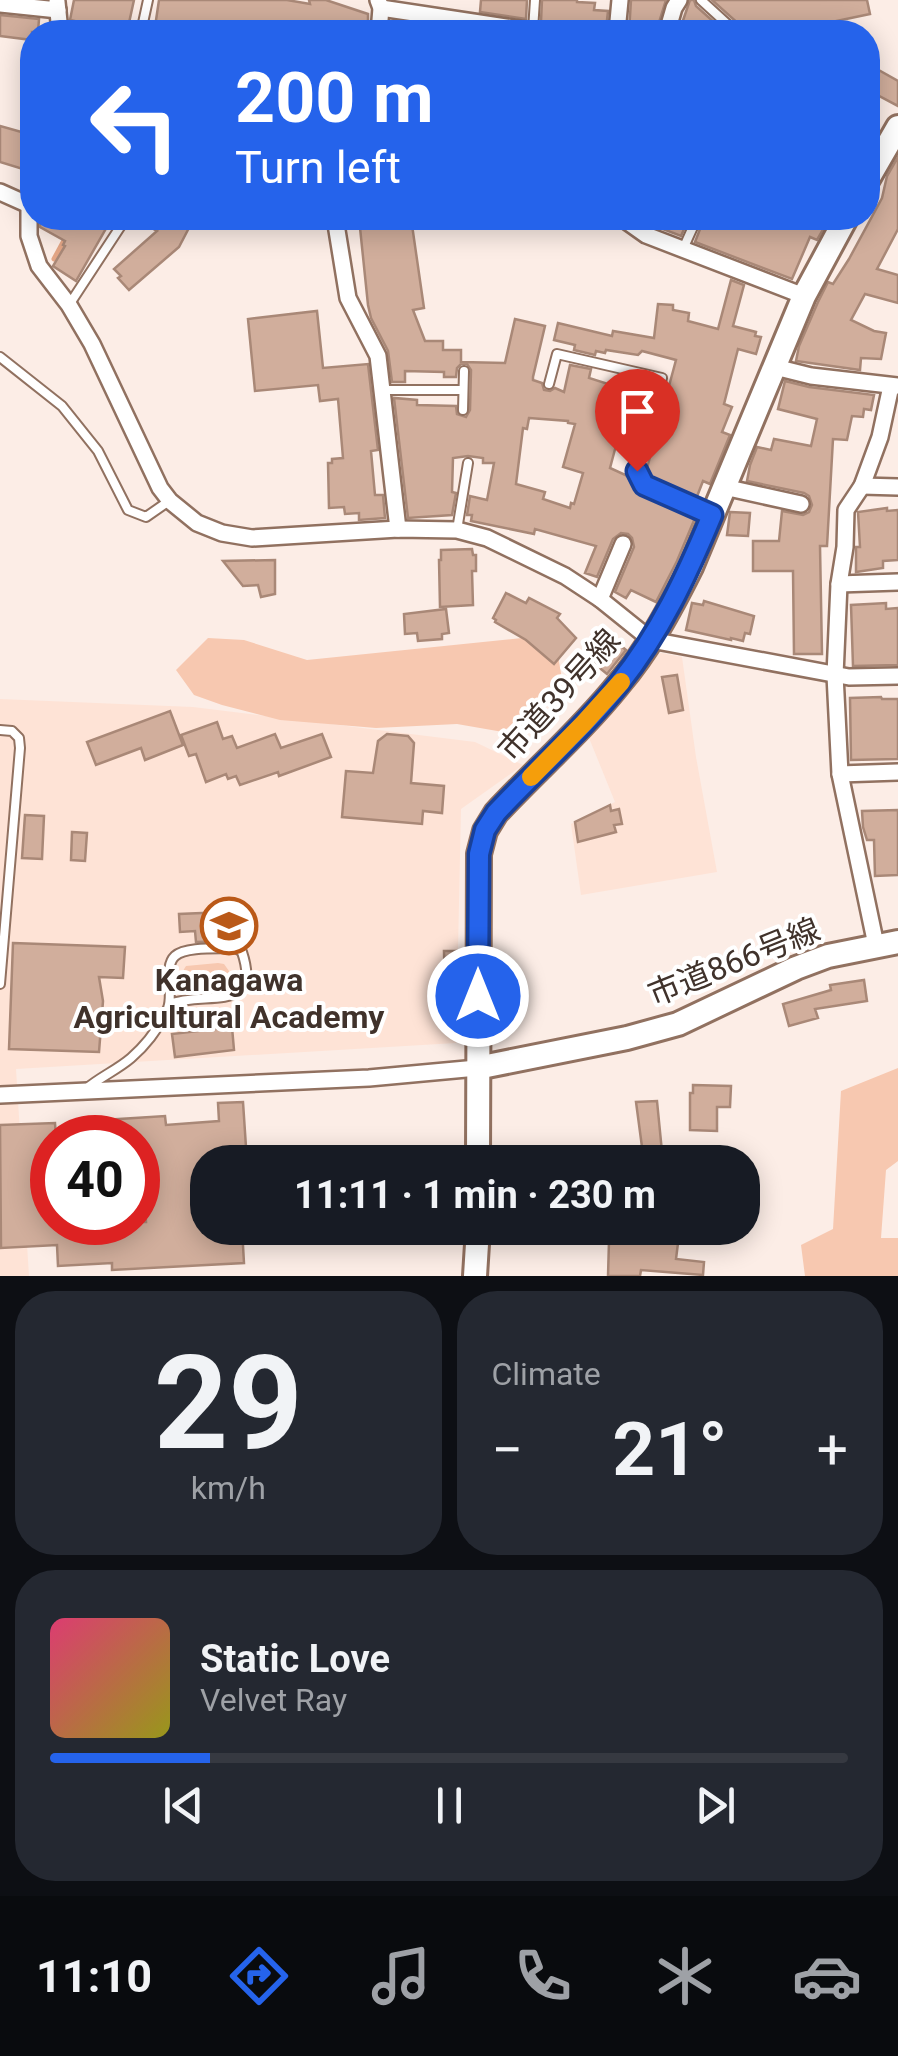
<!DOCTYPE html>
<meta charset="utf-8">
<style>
:root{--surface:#171b24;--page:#242831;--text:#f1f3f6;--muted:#9ea1a6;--line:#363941;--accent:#2563eb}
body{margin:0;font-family:Roboto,"Noto Sans JP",sans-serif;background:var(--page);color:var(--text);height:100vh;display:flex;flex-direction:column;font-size:38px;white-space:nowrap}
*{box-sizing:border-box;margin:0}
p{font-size:32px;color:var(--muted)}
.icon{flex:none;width:55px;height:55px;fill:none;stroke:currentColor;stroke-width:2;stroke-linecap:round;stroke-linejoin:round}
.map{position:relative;height:1276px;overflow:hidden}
.drawer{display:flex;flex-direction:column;gap:15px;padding:15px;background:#0d0f14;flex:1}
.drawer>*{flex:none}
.top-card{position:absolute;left:20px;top:20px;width:860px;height:210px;border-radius:40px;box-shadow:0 5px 25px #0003;background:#2563eb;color:#fff;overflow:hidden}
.speed{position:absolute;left:30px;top:1115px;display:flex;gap:20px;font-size:50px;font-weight:700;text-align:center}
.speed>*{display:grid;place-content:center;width:130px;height:130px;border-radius:50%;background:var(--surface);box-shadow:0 5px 25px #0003;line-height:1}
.speed .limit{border:15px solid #d22;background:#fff;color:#111}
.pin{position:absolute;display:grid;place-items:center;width:85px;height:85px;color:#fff;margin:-102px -42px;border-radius:50% 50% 50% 0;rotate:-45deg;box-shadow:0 0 10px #0007}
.pin .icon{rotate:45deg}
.me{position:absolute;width:110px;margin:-55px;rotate:0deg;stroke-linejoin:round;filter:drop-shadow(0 0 8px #0008)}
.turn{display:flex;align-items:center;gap:35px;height:210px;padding:0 50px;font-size:45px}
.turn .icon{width:130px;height:130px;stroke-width:2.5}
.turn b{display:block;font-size:70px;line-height:85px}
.big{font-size:75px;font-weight:700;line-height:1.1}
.drawer .tile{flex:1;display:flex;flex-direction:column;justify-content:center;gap:15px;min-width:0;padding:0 35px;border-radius:40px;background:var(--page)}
.drawer .dial{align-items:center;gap:0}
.dial b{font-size:130px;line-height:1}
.song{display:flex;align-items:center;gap:30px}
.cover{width:120px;height:120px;border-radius:15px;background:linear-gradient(135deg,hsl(340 70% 55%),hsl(60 70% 35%))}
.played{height:10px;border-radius:5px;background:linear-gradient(90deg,var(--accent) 20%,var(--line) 20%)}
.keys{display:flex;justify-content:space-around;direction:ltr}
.heat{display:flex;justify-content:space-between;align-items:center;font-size:55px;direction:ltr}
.drawer .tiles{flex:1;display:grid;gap:15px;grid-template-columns:1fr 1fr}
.tile:last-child{grid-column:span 2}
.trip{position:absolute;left:190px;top:1145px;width:570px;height:100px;border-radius:40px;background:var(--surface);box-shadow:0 5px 25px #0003;font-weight:700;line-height:100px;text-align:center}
.tab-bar{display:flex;height:160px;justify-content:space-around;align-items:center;background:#090b0e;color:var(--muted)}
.tab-bar .icon{width:70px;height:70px}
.tab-bar .selected{color:var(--accent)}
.tab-bar b{font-size:45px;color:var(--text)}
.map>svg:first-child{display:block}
</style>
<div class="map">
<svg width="898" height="1276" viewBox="0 0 898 1276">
<rect width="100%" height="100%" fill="#fcede6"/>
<!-- built -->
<g fill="#fee3d6">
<path d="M661,653l21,4 14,100 21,115 -136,23 -10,-71 44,-22 -28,-69 66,-77z"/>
<path d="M0,699l193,8 282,35 48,23 -62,44 -5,234 -440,26 13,207h-29z"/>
</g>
<!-- green -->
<g fill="#f7c8b0">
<path d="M541,636l14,3 7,40 -59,53 -46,-8 -81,4 -96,-8 -58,-15 -28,-10 -18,-25 32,-32 36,2 63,20z"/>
<path d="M218,963l6,1 5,7 -1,8c-12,8 -61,15 -42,-13z"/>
<path d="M898,1068v93l-12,9 -5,68h17v38h-93l-4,-31 32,-16 8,-138z"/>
</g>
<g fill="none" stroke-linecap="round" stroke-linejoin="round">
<!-- stream -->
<path stroke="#e3a585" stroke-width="5" d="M54,259l13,-24"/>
</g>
<!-- building -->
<g fill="#d1ae9c" stroke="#a98877" stroke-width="2.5" fill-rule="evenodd">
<path d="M74,0h60l-7,32 -27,-5 -1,5h-22l2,-10 -9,-2z"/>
<path d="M159,0h128l23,4 -1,-4h17l42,14v18h-174l-39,-5z"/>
<path d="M481,0h46l-1,19 -46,-7z"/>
<path d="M542,0h35v2l18,1 -1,7 14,1 -2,19 -28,-2 1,-4 -38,-3z"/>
<path d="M631,0h35l-10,32h-27z"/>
<path d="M690,0h4l2,6 29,26h-46z"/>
<path d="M712,0h155l3,14 -86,18h-41l-2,-6z"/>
<path d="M0,15l39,4 -1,13h-6v8l-32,-4z"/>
<path d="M868,64l30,17v25l-30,-16z"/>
<path d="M0,126l32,9v14l-6,21 -26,-8z"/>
<path d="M898,157v72l-21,40 21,6v28l-33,-9 -14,26 23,11 12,2 -5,26 -20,-1 -1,12 -64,-9 3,-15 19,-44 10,-20 5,2 16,-25 33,-61 5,-22z"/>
<path d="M40,218h72l-36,63 -23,-15 12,-20 -2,-1 2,-4 -25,-14z"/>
<path d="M133,218h52l7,4 -13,25 -50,43 -11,-12 3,-2 -7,-7 43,-38z"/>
<path d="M359,218h52l13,90 -11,2 12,31h18v9h18v12l44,1 10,-44 30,7 -12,51v3l9,3 2,7 6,1 5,-3 9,4 6,-27 21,4 -2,9 60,19 -12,46 -19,-5 -8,30 22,10 9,14 49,21 -1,2 6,3 -18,43 -21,41 -25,-12 -5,8 -11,-6 19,-45 -2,-9 -4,-4 -7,-1 -8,6 -16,38 -12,-4 11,-27 -61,-17 -1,5 -63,-13 1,-6h-5l3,-19 17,4 7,-37h-11v-5l-15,-2 -15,2 -1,34 4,1 -4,22 -44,3 -14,-120 23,2v5l39,1 1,8 9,3 4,-7 1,-40 -4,-6h-6l-4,4 -1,9h-12v-5l-39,-1v11h-13l-4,-31 -17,-33 -3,-13zM529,418l39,3v2l7,1 -12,43 20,6 -9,31 -3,-1 -1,5 -27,-9 2,-7 -29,-8 7,-56 4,1z"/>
<path d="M659,218h30l-8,18 -26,-10z"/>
<path d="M711,218h110l7,3 -11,19 -7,-3 -18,42 -97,-37 7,-18 6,3z"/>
<path d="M731,280l13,5 -11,41 23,6 -1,4 6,1 -5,17 -18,-5 -14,55 8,3 -10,25 8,3 -20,49 -7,-3 -7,18 -46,-20 -4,-7 30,-112 -34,-9 -4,4 -32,-5 -1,3 -9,-2 -1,4 -21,-5 1,-5 -21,-5 4,-17 54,13 1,-5 41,7 4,-34 15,1v5l16,3 -1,8 30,8z"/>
<path d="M317,311l6,57 45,-4 10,86 -7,1 4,44h8l2,23 -26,2v-7l-14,1 -1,-7 -15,1 -1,-45h4v-4l11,-1 -5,-59 -18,2 -2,-16 -63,6 -7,-72z"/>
<path d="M785,381l24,6 65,8 -3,15 -7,-1 -1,8 -11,-1 -5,24 -14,-1 -6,107h-7l2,108h-28l-1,-83h-40v-30h26l3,-30 21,4 6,-3 3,-7 -3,-9 -5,-3 -57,-12 3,-16 7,-18 14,3 3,-11 37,7 6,-27 -39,-10z"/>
<path d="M887,508v3l11,-1v50l-15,1v7l-27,4v-25h4l-2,-35z"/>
<path d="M730,512l20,1 -2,23 -21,-1z"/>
<path d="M472,549l1,6h3v16h-4l1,34 -33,2 -1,-47h2v-10z"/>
<path d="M275,560v34l-14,3 -3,-12 -15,1 -20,-25z"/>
<path d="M506,593l20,10 3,-5 31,16 -3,4 19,20 -22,26 -28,-24 -31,-18 1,-2 -3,-2z"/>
<path d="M704,601l50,15 -4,18 -5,-1 -2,8 -12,-3v2l-45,-10 6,-27 11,2z"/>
<path d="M886,603v6l12,-1v57l-45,1 -2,-61z"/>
<path d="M446,609l3,24 -7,1v5l-24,2 -1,-8 -12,1 -1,-20z"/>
<path d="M610,637l16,13 -19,24 -17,-14z"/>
<path d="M677,675l6,35 -14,3 -7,-36z"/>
<path d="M881,697l1,2h16v60l-47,1 -1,-62z"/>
<path d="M170,711l13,34 -38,15 -4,-12 -45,17 -9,-23z"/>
<path d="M217,722l6,17 9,-3 5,12 38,-14 6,14 41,-14 9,23 -52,19 -1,-4 -38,13 -4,-9 -8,3 -2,-5 -20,8 -10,-28 -7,2 -8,-21z"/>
<path d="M387,734l21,2 6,7 -3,40 33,3 -2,27 -19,-2 -1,13 -80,-7 4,-46 27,2 5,-32z"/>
<path d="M610,805l1,6 8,-2 3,15 -8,1 2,7 -38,10 -3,-20z"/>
<path d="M898,810v65l-23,1 -1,-36h-7l-4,-13 -1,-16z"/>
<path d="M25,815l19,1 -2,43 -20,-1z"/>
<path d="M72,832l15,1 -2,28 -14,-1z"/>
<path d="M249,911l1,18h-13v12l-41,1 -1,-11 -15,1 -1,-18z"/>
<path d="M13,943l112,4 -2,31 -24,-1 4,24 -4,51 -90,-3z"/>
<path d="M444,951h20v30h-3v12h-16z"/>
<path d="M864,980l3,21 -52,8 3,9 -29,8 -6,-22 48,-14 -1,-5z"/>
<path d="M232,1027l2,23 -59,7 -3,-23z"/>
<path d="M693,1085l38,1 -1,21h-13v24l-27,-1v-37h3z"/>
<path d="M657,1101l6,61h-19l-8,-60z"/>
<path d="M243,1102l4,60h-44l3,66h36l2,35 -132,7v-7l-54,3 -1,-21 -56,3 -1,-123 55,-2 1,15h-4v84h94l-5,-84h-36l-1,-18 61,-4 1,9 53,-4 -1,-18z"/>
<path d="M652,1240l26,3 -2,16 28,3 -1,13 -62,-5 -1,6h-32l1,-35 43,2z"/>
</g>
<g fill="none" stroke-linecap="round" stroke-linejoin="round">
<!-- lane casing -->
<g stroke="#917160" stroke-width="12">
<g id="lane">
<path d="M701,0l35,32"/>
<path d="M533,30l2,-30"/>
<path d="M141,32l7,-32"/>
<path d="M683,249l14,-31"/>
<path d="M69,305l57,-87"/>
<path d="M0,357l62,49 36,45 30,59 18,7 23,-16"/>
<path d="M549,384l8,-30 105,24 -25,93 7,14 64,28"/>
<path d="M383,390h80"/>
<path d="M463,410l1,-39"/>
<path d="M457,530l11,-67"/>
<path d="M0,730l12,1 7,7 1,10 -20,236"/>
<path d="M86,1089c14,-12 31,-19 45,-31 15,-13 29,-32 37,-50 6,-15 -5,-41 7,-52 11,-10 46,-7 61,-8l6,4c21,63 -38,38 -72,52"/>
</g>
</g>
<!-- street casing -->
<g stroke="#917160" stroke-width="20">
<g id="street">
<path d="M378,0l3,8 -2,24"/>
<path d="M57,2l3,30"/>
<path d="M0,4l58,6"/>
<path d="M381,8l159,24"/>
<path d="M617,32l3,-32"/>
<path d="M667,32l7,-24 5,-8"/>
<path d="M0,192l29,13"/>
<path d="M32,192l-3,13v31l10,30 30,39 23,39 68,144 10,13 27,22 25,10 30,5 146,-9 59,1 30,8 78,38 35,23 51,41 198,37 49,-1"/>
<path d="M335,218l13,80 30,58 20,173"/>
<path d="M622,218l24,17 158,61"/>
<path d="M775,367l36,9 87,10"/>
<path d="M862,486l36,1"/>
<path d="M724,487l77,17"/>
<path d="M839,584l59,-2"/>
<path d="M600,599l23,-55"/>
<path d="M840,774l58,-2"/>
<path d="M876,945l-36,-171 -5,-99 4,-91 6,-37 1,-37 16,-24 18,-49 11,-51"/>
<path d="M0,1095l369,-17 108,-10"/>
</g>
</g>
<!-- secondary casing -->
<g stroke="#917160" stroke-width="28">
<g id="secondary">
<path d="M868,179l30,-52"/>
<path d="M477,1068l150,-30 51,-14 118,-56 32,-12 70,-14"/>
<path d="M478,1162l1,-308 6,-23 11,-18c40,-43 85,-82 122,-128 30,-35 52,-76 73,-118l113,-271 42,-78"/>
<path d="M475,1276l3,-48"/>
</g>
</g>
<!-- lane -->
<use href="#lane" stroke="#fff" stroke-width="8"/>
<!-- street -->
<use href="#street" stroke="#fff" stroke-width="15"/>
<!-- secondary -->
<use href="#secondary" stroke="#fff" stroke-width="22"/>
</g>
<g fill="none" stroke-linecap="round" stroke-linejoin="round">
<!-- route casing -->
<g stroke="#184099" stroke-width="25">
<path id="route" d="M478,996l1,-142 6,-24 11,-17c40,-43 86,-83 123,-129 41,-51 68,-109 93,-169l-68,-30 -7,-14"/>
</g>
<!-- route -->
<use href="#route" stroke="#2563eb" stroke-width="18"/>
<!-- slow -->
<path stroke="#f59e0b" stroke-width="18" d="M531,777l53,-54 37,-41"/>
</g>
<!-- icons -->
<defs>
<g id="university-ring" transform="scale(2.875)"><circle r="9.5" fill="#fff" stroke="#ba5918" stroke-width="1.5"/><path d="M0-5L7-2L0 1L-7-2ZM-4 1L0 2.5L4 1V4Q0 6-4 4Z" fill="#ba5918"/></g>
</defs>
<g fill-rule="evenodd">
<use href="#university-ring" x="229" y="926"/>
</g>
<g text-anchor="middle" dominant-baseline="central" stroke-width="8" stroke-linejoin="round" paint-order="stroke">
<!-- street labels -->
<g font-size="32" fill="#40322b" stroke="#fff">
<text transform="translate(559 695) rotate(-48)">市道39号線</text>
<text transform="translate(734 962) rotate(-22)">市道866号線</text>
</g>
<!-- poi labels -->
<g font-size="32" font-weight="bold" fill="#40322b" stroke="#fff">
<text x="229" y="980">Kanagawa<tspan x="229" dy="37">Agricultural Academy</tspan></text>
</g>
</g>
</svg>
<div class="speed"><div class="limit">40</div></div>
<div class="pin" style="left:637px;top:471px;background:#d93025"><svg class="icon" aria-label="arrive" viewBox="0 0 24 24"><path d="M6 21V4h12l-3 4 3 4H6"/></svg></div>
<svg class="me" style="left:478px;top:996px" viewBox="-20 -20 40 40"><circle r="17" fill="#2563eb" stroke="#fff" stroke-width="3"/><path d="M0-11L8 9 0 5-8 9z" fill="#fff"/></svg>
<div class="trip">11:11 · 1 min · 230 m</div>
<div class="top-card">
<div class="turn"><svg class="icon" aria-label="left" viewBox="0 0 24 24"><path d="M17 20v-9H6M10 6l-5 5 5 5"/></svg><div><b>200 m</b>Turn left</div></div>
</div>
</div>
<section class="drawer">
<div class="tiles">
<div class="tile dial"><b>29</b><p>km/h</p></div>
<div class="tile"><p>Climate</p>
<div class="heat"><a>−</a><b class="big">21°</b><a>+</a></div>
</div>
<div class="tile">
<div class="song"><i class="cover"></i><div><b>Static Love</b><p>Velvet Ray</p></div></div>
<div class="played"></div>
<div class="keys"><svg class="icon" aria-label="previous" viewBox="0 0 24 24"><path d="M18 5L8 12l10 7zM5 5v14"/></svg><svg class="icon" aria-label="pause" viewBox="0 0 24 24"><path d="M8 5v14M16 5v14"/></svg><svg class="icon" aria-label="next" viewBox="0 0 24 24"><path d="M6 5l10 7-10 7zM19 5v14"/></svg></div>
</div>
</div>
</section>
<nav class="tab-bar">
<b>11:10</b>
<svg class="icon selected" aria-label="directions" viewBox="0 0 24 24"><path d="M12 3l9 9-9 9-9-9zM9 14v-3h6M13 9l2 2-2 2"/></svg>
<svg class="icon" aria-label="music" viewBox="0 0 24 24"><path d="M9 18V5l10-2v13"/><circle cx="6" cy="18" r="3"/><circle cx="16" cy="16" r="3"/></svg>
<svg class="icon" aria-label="phone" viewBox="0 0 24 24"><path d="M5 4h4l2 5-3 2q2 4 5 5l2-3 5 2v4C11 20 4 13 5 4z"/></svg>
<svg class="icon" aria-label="climate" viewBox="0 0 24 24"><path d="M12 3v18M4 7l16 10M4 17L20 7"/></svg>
<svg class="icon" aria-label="car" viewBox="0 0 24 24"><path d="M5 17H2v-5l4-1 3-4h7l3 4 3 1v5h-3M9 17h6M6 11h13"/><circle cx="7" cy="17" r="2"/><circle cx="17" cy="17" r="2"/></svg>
</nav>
